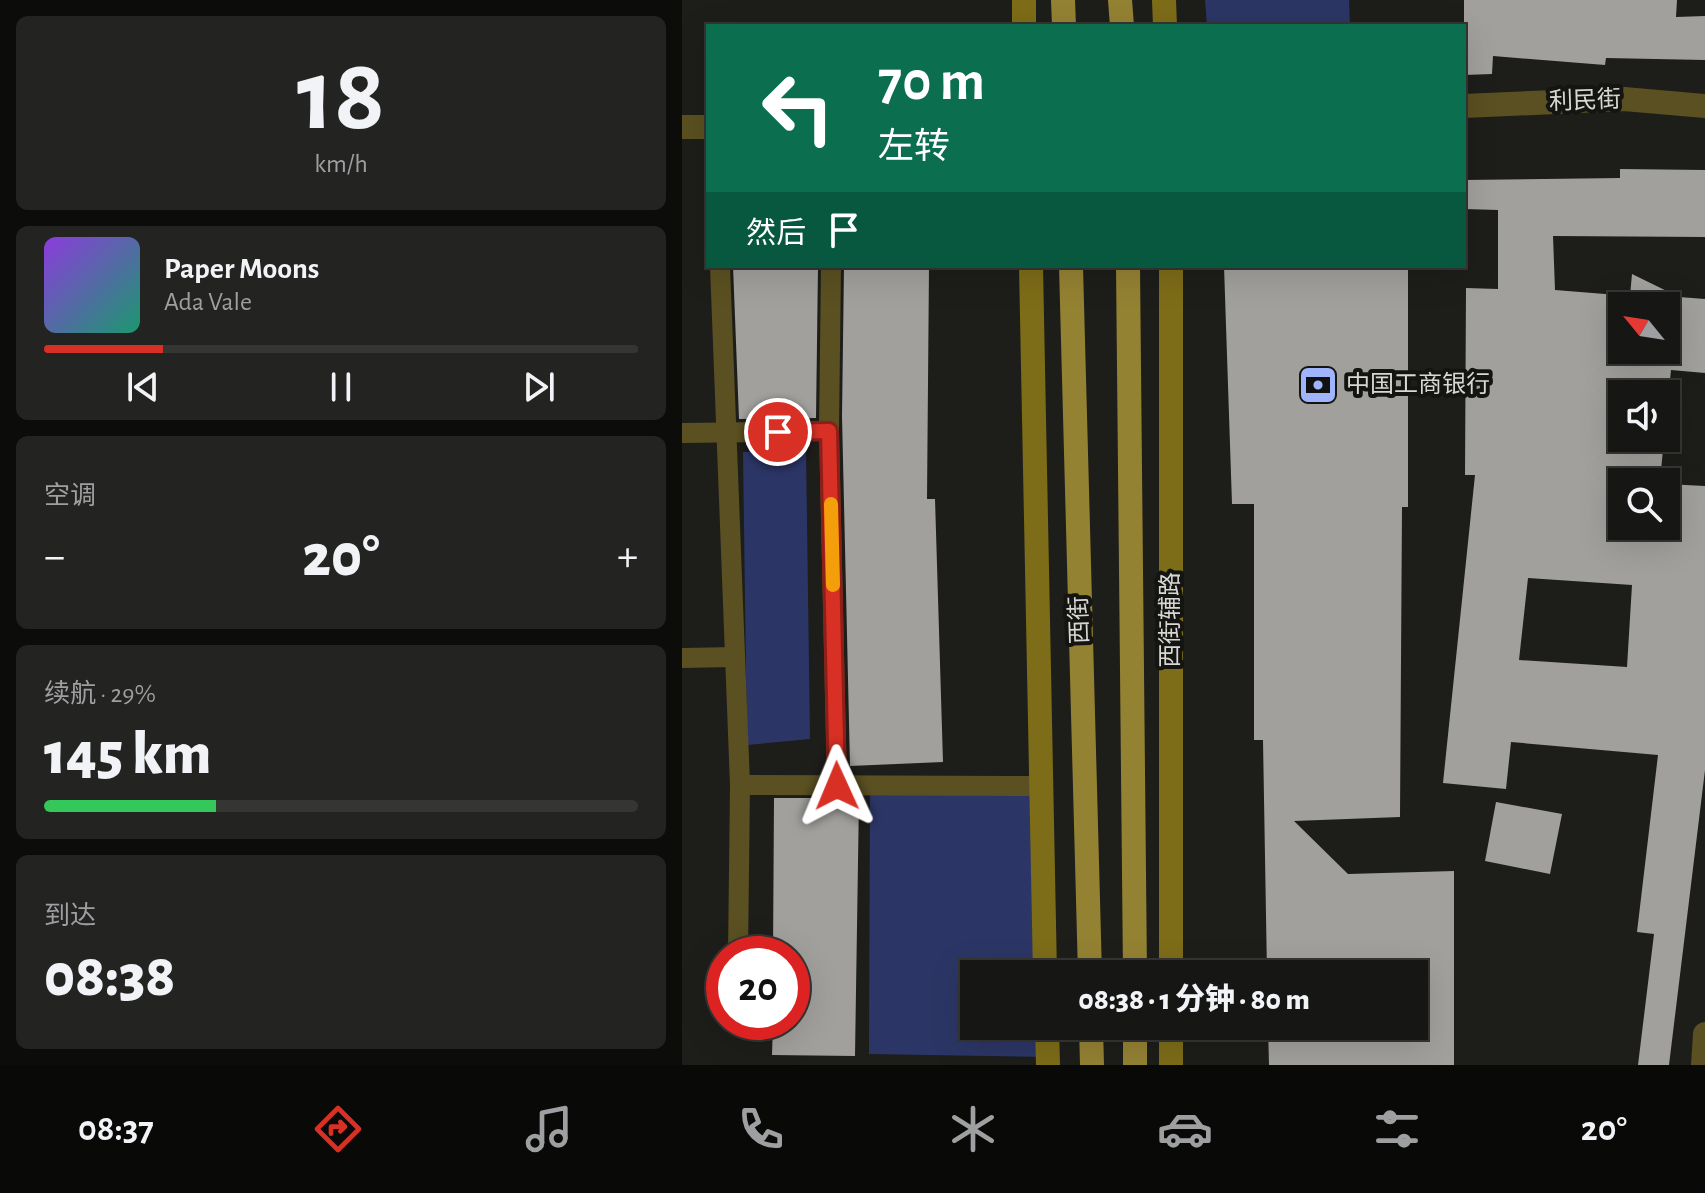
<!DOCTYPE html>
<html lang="zh">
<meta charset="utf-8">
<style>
:root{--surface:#161614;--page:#232322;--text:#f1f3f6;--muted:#9e9fa0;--line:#353534;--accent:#d93025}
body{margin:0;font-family:"Alegreya Sans","Noto Sans SC",sans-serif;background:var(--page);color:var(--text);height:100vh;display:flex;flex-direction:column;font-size:30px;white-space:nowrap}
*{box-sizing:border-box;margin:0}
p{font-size:26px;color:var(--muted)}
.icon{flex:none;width:44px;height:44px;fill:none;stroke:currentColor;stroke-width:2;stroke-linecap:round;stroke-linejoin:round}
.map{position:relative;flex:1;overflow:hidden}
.details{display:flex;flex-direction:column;gap:16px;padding:16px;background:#0c0c0b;width:682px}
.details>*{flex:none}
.banner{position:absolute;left:24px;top:24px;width:760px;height:244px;border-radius:0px;box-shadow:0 8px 32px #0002,0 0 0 2px var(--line);background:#0b6e4f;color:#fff;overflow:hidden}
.needle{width:52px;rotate:300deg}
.buttons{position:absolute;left:926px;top:292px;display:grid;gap:16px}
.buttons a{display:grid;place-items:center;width:72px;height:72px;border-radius:0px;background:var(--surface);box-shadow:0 8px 32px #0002,0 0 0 2px var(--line);font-size:40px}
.speed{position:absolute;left:24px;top:936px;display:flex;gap:16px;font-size:40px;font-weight:700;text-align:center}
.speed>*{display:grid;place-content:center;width:104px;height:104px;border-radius:50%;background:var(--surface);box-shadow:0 8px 32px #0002,0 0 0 2px var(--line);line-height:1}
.speed .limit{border:12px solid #d22;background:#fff;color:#111}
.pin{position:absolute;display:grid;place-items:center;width:68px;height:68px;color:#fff;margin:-34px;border:4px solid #fff;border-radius:50%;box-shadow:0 2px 8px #0007}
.me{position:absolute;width:88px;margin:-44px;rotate:359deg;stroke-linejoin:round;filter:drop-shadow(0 0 6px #0008)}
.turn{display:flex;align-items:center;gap:28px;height:168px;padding:0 40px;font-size:36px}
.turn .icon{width:104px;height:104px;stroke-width:2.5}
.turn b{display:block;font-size:56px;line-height:68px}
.then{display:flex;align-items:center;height:76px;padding:0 40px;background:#0003;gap:16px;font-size:30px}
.big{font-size:60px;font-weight:800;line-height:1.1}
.details .tile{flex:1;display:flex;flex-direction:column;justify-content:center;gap:12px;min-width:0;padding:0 28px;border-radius:12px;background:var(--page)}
.details .dial{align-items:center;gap:0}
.dial b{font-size:104px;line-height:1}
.song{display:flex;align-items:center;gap:24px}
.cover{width:96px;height:96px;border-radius:12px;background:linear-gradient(135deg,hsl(270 70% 55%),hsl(160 70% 35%))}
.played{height:8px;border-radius:4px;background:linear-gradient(90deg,var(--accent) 20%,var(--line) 20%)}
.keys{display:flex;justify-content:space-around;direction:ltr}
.heat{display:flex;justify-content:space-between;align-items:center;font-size:44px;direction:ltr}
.charge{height:12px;border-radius:6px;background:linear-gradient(90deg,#34c759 29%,var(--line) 0)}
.trip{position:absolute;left:278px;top:960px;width:468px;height:80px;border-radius:0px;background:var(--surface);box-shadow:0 8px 32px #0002,0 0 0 2px var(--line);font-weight:800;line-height:80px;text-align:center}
.menu{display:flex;height:128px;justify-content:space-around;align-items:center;background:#090908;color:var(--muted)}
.menu .icon{width:56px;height:56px}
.menu .on{color:var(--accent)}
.menu b{font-size:36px;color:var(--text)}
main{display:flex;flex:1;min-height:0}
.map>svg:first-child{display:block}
</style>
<main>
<section class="details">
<div class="tile dial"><b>18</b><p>km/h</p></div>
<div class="tile">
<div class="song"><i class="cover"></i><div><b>Paper Moons</b><p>Ada Vale</p></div></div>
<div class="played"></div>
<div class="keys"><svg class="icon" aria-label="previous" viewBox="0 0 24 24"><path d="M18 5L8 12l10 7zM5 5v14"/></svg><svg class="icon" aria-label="pause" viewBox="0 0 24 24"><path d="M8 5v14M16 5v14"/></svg><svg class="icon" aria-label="next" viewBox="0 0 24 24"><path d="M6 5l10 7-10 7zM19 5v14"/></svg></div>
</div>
<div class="tile"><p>空调</p>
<div class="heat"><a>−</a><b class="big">20°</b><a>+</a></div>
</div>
<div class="tile"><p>续航 · 29%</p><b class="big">145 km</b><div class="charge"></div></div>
<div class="tile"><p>到达</p><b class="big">08:38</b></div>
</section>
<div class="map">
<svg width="1023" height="1065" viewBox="0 0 1023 1065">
<rect width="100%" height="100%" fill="#1d1d1a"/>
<!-- green -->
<g fill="#2c3666">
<path d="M523,0h144l1,26h-143z"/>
<path d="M124,450l4,289 -63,6 -4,-293z"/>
<path d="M188,785l171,1 4,188h-71v52h73l1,31 -179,-3z"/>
</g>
<!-- building -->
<g fill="#a1a09d" fill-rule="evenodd">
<path d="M782,0h213l-1,17 29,-1v44l-99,-2 -1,7 -112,-9 -1,18 -28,1z"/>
<path d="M938,169l85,1v67l-152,-1 2,54 75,6 2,-22 47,23 26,2v74l-34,-3 -5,50v-26h-44v44h42l-4,44h-38v44h44v-42l39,2v284l-36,295h-31l16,-131 -17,-2 21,-177 -147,-13 -5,47 -63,-6 32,-308h-10l1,-187 32,1v-79l-34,-1v-29l156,-2zM940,306h44v44h-44zM846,578l104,7 -5,82 -108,-7z"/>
<path d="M51,266h85l-2,152 -77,1z"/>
<path d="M162,266h85l-2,233h8l8,263 -93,4 -8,-350z"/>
<path d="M542,266h184v241h-6l-2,310 -106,4 54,53 106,-3v194h-185l-1,-39h146v-52h-147l-4,-234h-9v-236h-22z"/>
<path d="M92,798h85l-4,258 -83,-1 1,-33h19v-68h-19z"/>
<path d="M814,802l66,12 -12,60 -65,-13z"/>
</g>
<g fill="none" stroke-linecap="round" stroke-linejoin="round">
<!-- lane -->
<g stroke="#5a5021" stroke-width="20">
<path d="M38,266l20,519 301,1"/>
<path d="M147,431l2,-165"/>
<path d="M0,433l147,-2 8,355"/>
<path d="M0,658l53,-1"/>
<path d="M56,954l2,-169"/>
<path d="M55,1024v-2"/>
</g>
<!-- street -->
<g stroke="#5a5021" stroke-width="24">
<path d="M782,106l160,-7 81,7"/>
<path d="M0,127h26"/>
<path d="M1021,1065l2,-31"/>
</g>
<!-- secondary -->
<g stroke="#7d6c18" stroke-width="24">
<path d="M342,0v26"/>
<path d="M482,0l1,26"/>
<path d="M349,266l14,708"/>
<path d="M489,266v708"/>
<path d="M365,1026l1,39"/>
<path d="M489,1026v39"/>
</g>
<!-- primary -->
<g stroke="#948233" stroke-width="24">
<path d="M381,0l1,26"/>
<path d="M438,0l2,26"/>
<path d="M389,266l19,708"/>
<path d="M446,266l7,708"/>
<path d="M409,1026l1,39"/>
<path d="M453,1026v39"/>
</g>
</g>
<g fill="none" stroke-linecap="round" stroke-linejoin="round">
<!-- route casing -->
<g stroke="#8d1f18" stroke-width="20">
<path id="route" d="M96,432l51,-1 8,355"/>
</g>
<!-- route -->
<use href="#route" stroke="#d93025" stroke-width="14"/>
<!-- slow -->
<path stroke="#f59e0b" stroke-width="14" d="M149,504l2,81"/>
</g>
<!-- icons -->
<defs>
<g id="bank-square" transform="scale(2)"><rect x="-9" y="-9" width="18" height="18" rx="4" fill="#a0b3fd" stroke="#141411"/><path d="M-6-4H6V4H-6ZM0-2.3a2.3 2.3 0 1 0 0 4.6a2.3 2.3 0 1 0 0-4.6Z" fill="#111"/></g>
</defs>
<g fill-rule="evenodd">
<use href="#bank-square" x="636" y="385"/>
</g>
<g text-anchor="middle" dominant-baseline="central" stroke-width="8" stroke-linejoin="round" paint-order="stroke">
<!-- street labels -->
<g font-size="24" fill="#d7d7d5" stroke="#141411">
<text transform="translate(903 101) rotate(-2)">利民街</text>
<text transform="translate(398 620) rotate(-92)">西街</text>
<text transform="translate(489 620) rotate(-90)">西街辅路</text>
</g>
<!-- poi labels -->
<g font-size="24" fill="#d7d7d5" stroke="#141411" text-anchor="start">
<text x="664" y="385">中国工商银行</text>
</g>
</g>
</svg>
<div class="buttons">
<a><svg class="needle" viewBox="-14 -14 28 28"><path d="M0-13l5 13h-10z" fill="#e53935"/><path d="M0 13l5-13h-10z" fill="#9e9fa0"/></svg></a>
<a><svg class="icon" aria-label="sound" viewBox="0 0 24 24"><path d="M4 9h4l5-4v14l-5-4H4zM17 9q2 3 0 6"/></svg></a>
<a><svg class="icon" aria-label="search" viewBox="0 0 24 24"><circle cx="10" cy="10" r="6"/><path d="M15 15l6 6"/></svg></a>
</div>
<div class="speed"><div class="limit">20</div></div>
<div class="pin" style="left:96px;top:432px;background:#d93025"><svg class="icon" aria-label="arrive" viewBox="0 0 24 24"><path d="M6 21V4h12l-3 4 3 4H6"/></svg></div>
<svg class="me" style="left:155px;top:786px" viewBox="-20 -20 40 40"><path d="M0-17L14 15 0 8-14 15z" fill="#d93025" stroke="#fff" stroke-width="4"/></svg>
<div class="trip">08:38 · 1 分钟 · 80 m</div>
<div class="banner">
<div class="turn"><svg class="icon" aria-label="left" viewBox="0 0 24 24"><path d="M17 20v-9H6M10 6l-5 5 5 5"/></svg><div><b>70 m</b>左转</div></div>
<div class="then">然后<svg class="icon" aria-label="arrive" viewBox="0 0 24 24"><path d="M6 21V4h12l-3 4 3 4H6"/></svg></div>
</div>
</div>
</main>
<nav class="menu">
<b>08:37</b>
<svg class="icon on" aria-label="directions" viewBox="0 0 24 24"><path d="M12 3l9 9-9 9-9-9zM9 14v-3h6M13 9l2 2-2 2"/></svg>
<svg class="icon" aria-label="music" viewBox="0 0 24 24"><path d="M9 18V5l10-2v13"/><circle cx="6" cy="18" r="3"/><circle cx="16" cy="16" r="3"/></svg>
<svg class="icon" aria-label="phone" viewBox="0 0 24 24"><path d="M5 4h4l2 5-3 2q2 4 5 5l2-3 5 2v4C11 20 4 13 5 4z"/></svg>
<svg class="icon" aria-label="climate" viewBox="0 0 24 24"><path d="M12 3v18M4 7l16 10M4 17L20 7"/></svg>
<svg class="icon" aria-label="car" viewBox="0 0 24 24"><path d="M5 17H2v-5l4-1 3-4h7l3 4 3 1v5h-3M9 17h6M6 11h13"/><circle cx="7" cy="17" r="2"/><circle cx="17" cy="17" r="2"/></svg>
<svg class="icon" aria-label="filters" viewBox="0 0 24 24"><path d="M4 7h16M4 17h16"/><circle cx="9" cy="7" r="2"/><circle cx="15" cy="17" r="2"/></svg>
<b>20°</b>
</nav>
